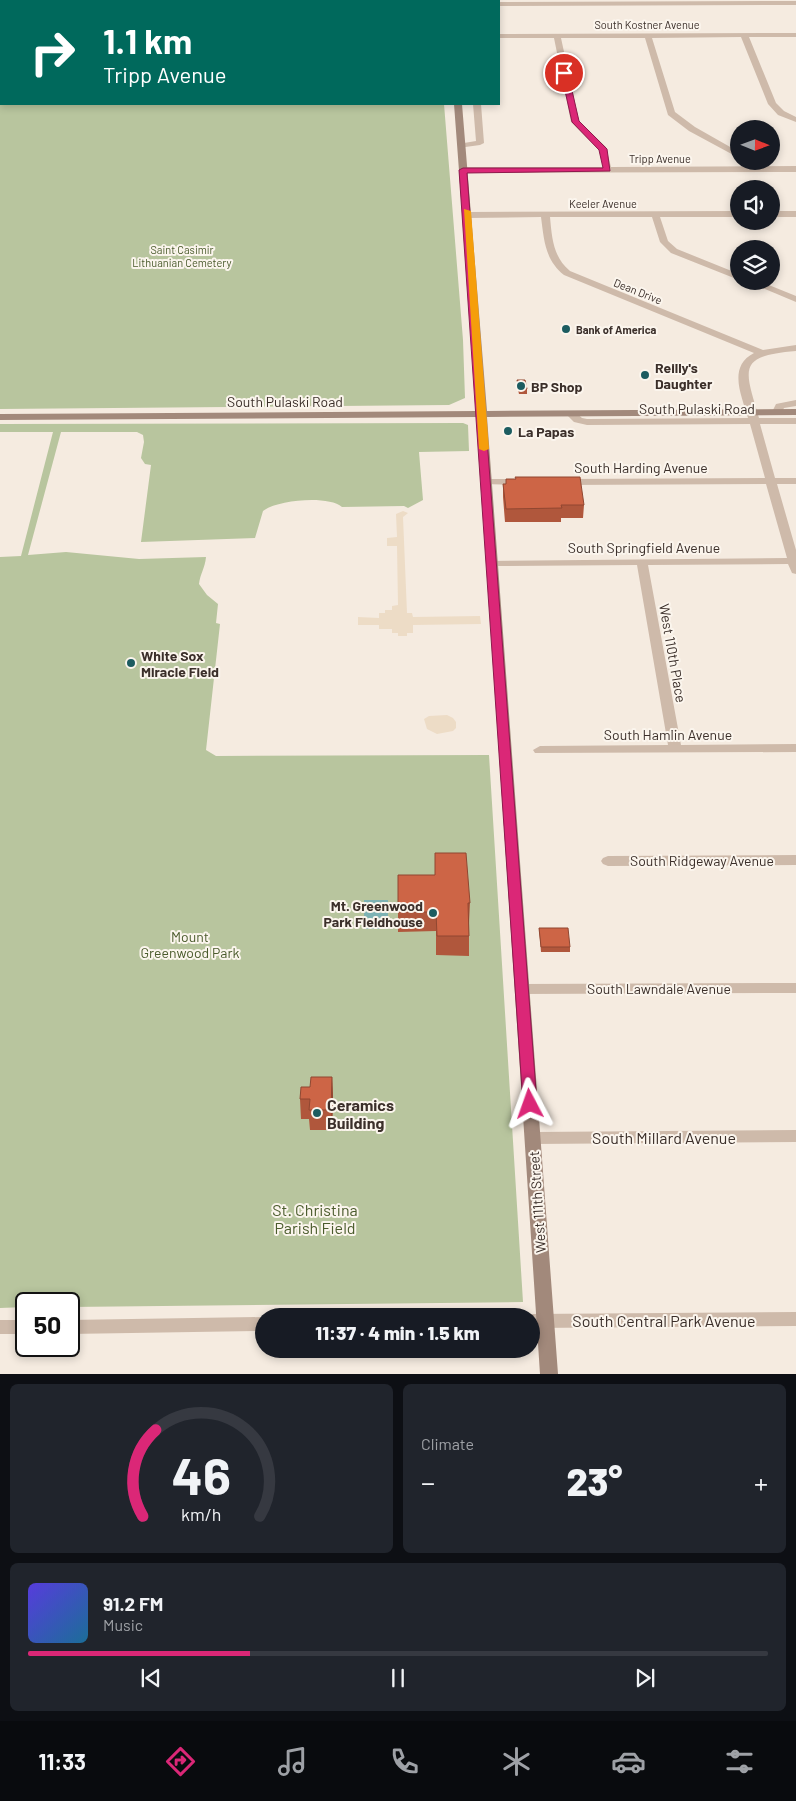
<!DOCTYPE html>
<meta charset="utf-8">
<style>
:root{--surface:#171b24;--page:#20242c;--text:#f1f3f6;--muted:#9ea1a6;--line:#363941;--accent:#db2777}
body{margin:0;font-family:Barlow,sans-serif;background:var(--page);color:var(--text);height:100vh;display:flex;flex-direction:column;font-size:19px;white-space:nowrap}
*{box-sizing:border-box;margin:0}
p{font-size:16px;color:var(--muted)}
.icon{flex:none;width:28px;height:28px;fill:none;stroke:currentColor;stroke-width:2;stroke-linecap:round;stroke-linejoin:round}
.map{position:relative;height:1374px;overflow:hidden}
.side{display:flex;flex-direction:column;gap:10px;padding:10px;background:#0d0f14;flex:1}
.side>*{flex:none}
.guide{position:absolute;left:0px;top:0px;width:500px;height:105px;box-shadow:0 2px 8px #0003;background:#00695c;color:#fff;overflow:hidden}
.needle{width:32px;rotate:91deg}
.buttons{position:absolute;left:730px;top:120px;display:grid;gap:10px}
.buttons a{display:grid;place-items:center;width:50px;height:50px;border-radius:50%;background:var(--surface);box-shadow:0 2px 8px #0003;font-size:25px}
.speed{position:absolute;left:15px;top:1292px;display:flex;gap:10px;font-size:25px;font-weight:700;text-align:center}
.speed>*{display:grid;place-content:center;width:65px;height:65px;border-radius:50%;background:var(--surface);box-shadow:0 2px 8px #0003;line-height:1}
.speed .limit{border:2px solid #111;border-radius:8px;background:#fff;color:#111}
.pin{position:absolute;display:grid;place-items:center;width:42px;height:42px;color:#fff;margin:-21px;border:2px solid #fff;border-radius:50%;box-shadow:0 1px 5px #0007}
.me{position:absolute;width:55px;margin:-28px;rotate:356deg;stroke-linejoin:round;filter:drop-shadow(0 0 4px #0008)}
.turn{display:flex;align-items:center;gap:18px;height:105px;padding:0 20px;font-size:22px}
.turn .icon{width:65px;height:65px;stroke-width:2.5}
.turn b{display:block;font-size:35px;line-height:42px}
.big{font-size:38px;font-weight:800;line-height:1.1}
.side .card{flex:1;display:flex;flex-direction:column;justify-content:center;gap:8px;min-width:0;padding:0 18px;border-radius:8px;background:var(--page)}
.side .dial{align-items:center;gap:0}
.dial svg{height:130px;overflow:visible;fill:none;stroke:var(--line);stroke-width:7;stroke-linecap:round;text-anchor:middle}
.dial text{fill:var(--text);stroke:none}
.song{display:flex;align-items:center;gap:15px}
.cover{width:60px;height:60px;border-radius:8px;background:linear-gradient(135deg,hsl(250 70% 55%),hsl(200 70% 35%))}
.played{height:5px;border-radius:2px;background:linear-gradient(90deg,var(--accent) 30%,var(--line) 30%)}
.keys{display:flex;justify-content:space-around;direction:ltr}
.heat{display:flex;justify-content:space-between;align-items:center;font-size:28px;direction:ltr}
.side .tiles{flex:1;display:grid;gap:10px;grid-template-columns:1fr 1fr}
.card:last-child{grid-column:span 2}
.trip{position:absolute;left:255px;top:1308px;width:285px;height:50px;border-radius:25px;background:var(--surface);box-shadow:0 2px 8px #0003;font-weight:800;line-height:50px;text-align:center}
.dock{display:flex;height:80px;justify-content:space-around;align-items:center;background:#090b0e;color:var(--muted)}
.dock .icon{width:35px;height:35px}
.dock .current{color:var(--accent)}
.dock b{font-size:22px;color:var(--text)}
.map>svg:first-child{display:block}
</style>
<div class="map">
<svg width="796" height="1374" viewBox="0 0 796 1374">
<rect width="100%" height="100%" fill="#f5ebe0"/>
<!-- green -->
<g fill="#b8c59e">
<path d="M0,0h436l-435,1v103h443l19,236 2,58 -16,7 -449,4z"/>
<path d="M463,423l5,2 1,26 -50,1 4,48 -15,8 -4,-2 -62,1c-14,-12 -65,-7 -79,4l-8,27 -114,4 10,-77 -6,-1 -4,-6 3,-16 -1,-7 -6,-3h-76l-33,123 38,-3 73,7 67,-2c-1,11 -6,17 -7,27l8,11 11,9 -2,19 4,1 -14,126 10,6 273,-1 34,547 -454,5v-3h-43v3l-26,1v-751l21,-1 32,-124h-53v-8z"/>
</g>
<!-- plaza -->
<g fill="#eddcc6">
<path d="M403,511l5,2 -5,4 4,96h5l1,4 67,-1 1,8 -68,1v8h-6v3h-9v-3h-6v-4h-13v-4h-21v-8l21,1v-5h6v-3h7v-4l6,-1 -1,-59h-10v-8l10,-1 -1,-23z"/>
<path d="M447,715l6,3 3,4v6l-3,3 -16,3 -10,-5 -3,-10 5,-3z"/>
</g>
<!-- water -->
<rect fill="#7db2b4" x="364" y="900" width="24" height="29"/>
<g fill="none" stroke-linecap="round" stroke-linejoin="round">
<!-- street -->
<g fill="#cebaaa" fill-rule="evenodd">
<path d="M796,1v4l-297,1v-4z"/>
<path d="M796,33v4h-47l27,66 8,8 12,6v5l-18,-7 -10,-11 -27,-67 -89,1 23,74 20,15 44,25v6l-50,-27 -21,-16 -23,-77h-84l18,83 27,26 5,20 185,-1v6l-333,1 -4,-3 4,-3h140l-4,-17 -28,-28 -17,-84h-55v-4z"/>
<path d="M473,104h8l3,39 -4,2 -22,3v-4l18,-3z"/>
<path d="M739,211v6h-79l8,24 9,8 62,25v6l-68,-27 -11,-11 -8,-25h-102c2,21 3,40 20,54l193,79 33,-5v6c-60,5 -51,18 -37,67h37v6h-36l15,54h21v6h-19l19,66v24l-4,-1 -4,-9 -140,1 33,180 115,-1v8l-261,1 -2,-3 7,-4 128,-1 -31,-180 -145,1 -4,-1 -2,-2 2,-2 299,-3 -21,-74 -202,1 -5,-3 5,-3 201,-1 -15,-54 -163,1 -13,-3 -9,-9 1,-2h8l8,7 5,1 161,-1c-6,-22 -21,-51 6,-65l-190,-78c-19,-15 -20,-35 -23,-58l-73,1 -4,-3 4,-3z"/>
<rect x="771" y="211" width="25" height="6"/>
<path d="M746,281h13l37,15v6z"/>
<path d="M796,400v6l-12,2 -3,6 -4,1 -5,-3 4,-8z"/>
<path d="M487,479h34l5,3 -5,3 -38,-1 -1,-2z"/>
<path d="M796,855v10l-188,1 -5,-2 -2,-3 2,-3 5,-2z"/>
<path d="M796,983v10l-274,1 -5,-1 -2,-4 2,-4 5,-1z"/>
<path d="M796,1130v12l-263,2 -6,-2 -2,-4 2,-4 6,-2z"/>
<path d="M796,1312v14l-265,2v-12h-6l6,-2z"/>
<path d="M264,1317v14l-195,3v-14z"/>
<rect x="0" y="1320" width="26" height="14"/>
</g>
<!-- secondary -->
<g fill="#a2897b" fill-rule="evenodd">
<path d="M444,0h8l1,1h-8z"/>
<path d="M454,104h8l25,307 309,-2v6l-309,2 71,957h-18l-63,-957 -477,3v-6l477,-3z"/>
</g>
</g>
<!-- wall -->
<g fill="#b0573c">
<path d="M517,380l10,9v5h-8l-2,-9z"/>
<path d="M506,479l78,26 -1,13h-22v4h-56l-2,-25v-13h3z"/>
<path d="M435,853l35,50 -1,20v33l-33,-1v-24l-38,1v-57h37z"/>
<path d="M539,928l31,19v5h-29z"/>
<path d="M332,1077l1,20 -1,33h-22l-1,-11h-8l-1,-20 10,-12z"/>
</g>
<!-- shaded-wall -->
<path fill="#904731" d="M332,1077l1,20 -1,33 -1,-20z"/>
<!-- building -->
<g fill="#cd6546" stroke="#904731">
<path d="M517,380h8l2,9h-8z"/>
<path d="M515,477h65l4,28h-23l1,3 -56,1 -3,-25h3v-5h10z"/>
<path d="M435,853h31l4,50h-2l1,33h-32l-1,-24h-38v-37h37z"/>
<path d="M539,928h29l2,19h-29z"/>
<path d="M311,1077h21l-1,33h-22l1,-11h-10l1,-12h9z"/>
</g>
<!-- route -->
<path fill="#db2777" stroke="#8e194d" d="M564,71l4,2 11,48 28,28 3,22 -143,2 70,931 -2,4 -5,1 -5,-1 -2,-4 -64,-934 4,-2h140l-4,-18 -27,-28 -11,-49z"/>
<!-- slow -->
<path fill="#f59e0b" d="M464,209l7,2 18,238 -5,2 -5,-2z"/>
<!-- markers -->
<g fill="#1c5c60" stroke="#fbf5ed" stroke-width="2">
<circle cx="566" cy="329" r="5"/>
<circle cx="645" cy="375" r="5"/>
<circle cx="521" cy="386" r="5"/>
<circle cx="508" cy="431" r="5"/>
<circle cx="131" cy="663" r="5"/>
<circle cx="433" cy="913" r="5"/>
<circle cx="317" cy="1113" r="5"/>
</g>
<g text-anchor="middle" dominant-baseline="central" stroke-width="4" stroke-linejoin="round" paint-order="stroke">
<!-- far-street labels -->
<g font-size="11" fill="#3b2f2a" stroke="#fbf5ed">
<text x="647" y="24">South Kostner Avenue</text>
<text x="660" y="158">Tripp Avenue</text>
<text x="603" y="203">Keeler Avenue</text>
<text transform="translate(638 291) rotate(22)">Dean Drive</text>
</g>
<!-- far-park labels -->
<g font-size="11" fill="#4a5b2c" stroke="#fbf5ed">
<text x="182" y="249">Saint Casimir<tspan x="182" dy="13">Lithuanian Cemetery</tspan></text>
</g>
<!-- far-poi labels -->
<g font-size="11" font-weight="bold" fill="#3b2f2a" stroke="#fbf5ed" text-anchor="start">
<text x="576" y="329">Bank of America</text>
</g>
<!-- poi labels -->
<g font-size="14" font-weight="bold" fill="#3b2f2a" stroke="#fbf5ed" text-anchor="start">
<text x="655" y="367">Reilly's<tspan x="655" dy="16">Daughter</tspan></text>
<text x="531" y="386">BP Shop</text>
<text x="518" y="431">La Papas</text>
<text x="141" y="655">White Sox<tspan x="141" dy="16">Miracle Field</tspan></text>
<text x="423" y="905" text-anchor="end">Mt. Greenwood<tspan x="423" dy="16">Park Fieldhouse</tspan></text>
</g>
<!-- street labels -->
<g font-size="14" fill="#3b2f2a" stroke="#fbf5ed">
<text x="285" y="401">South Pulaski Road</text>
<text x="697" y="408">South Pulaski Road</text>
<text x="641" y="467">South Harding Avenue</text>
<text x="644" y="547">South Springfield Avenue</text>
<text transform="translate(673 653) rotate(80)">West 110th Place</text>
<text x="668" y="734">South Hamlin Avenue</text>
<text x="702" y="860">South Ridgeway Avenue</text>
<text x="659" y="988">South Lawndale Avenue</text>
<text transform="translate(537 1202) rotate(-94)">West 111th Street</text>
</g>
<!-- park labels -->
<g font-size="14" fill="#4a5b2c" stroke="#fbf5ed">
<text x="190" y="936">Mount<tspan x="190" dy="16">Greenwood Park</tspan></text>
</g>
<!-- near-poi labels -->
<g font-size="16" font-weight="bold" fill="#3b2f2a" stroke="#fbf5ed" text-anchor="start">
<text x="327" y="1104">Ceramics<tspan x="327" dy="18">Building</tspan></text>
</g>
<!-- near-street labels -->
<g font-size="16" fill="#3b2f2a" stroke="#fbf5ed">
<text x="664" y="1137">South Millard Avenue</text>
<text x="664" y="1320">South Central Park Avenue</text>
</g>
<!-- near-park labels -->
<g font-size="16" fill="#4a5b2c" stroke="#fbf5ed">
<text x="315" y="1209">St. Christina<tspan x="315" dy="18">Parish Field</tspan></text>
</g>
</g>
</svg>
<div class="buttons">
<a><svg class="needle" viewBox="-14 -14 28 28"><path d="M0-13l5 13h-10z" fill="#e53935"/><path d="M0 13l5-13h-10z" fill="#9ea1a6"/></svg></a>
<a><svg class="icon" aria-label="sound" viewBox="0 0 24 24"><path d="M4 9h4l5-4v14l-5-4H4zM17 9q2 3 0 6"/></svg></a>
<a><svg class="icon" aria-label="layers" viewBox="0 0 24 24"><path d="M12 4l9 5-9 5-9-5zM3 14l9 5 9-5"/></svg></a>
</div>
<div class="speed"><div class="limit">50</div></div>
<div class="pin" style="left:564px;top:73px;background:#d93025"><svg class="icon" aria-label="arrive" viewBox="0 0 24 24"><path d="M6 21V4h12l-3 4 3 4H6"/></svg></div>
<svg class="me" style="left:530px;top:1104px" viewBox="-20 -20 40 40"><path d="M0-17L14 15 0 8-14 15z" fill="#db2777" stroke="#fff" stroke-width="4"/></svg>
<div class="trip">11:37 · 4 min · 1.5 km</div>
<div class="guide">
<div class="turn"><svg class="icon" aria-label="right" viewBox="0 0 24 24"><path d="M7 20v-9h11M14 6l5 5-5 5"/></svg><div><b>1.1 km</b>Tripp Avenue</div></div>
</div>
</div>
<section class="side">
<div class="tiles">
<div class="card dial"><svg viewBox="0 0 100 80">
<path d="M14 69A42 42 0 1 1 86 69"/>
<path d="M14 69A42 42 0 0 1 22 16" stroke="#db2777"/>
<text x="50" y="56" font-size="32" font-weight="700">46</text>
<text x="50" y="72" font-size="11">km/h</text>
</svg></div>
<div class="card"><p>Climate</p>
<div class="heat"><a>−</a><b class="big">23°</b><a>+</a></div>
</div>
<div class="card">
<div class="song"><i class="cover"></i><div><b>91.2 FM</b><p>Music</p></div></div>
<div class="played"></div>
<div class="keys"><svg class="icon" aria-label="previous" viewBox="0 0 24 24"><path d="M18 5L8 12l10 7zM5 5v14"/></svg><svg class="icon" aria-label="pause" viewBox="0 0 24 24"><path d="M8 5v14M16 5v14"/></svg><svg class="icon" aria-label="next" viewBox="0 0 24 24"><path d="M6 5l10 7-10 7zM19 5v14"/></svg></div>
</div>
</div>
</section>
<nav class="dock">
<b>11:33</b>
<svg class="icon current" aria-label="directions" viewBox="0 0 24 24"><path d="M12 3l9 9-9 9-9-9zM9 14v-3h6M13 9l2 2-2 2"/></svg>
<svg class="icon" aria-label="music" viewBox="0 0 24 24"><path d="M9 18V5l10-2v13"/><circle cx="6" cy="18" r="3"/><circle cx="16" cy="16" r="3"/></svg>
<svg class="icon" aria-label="phone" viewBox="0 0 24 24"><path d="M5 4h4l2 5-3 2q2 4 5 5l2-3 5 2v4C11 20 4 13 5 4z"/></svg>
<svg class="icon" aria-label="climate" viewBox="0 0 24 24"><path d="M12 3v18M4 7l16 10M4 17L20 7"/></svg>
<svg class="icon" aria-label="car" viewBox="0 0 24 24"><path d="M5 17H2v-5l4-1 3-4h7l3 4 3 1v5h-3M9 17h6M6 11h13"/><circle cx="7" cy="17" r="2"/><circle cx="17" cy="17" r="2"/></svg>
<svg class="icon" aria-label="filters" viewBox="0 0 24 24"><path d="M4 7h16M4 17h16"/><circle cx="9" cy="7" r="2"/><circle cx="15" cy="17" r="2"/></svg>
</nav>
